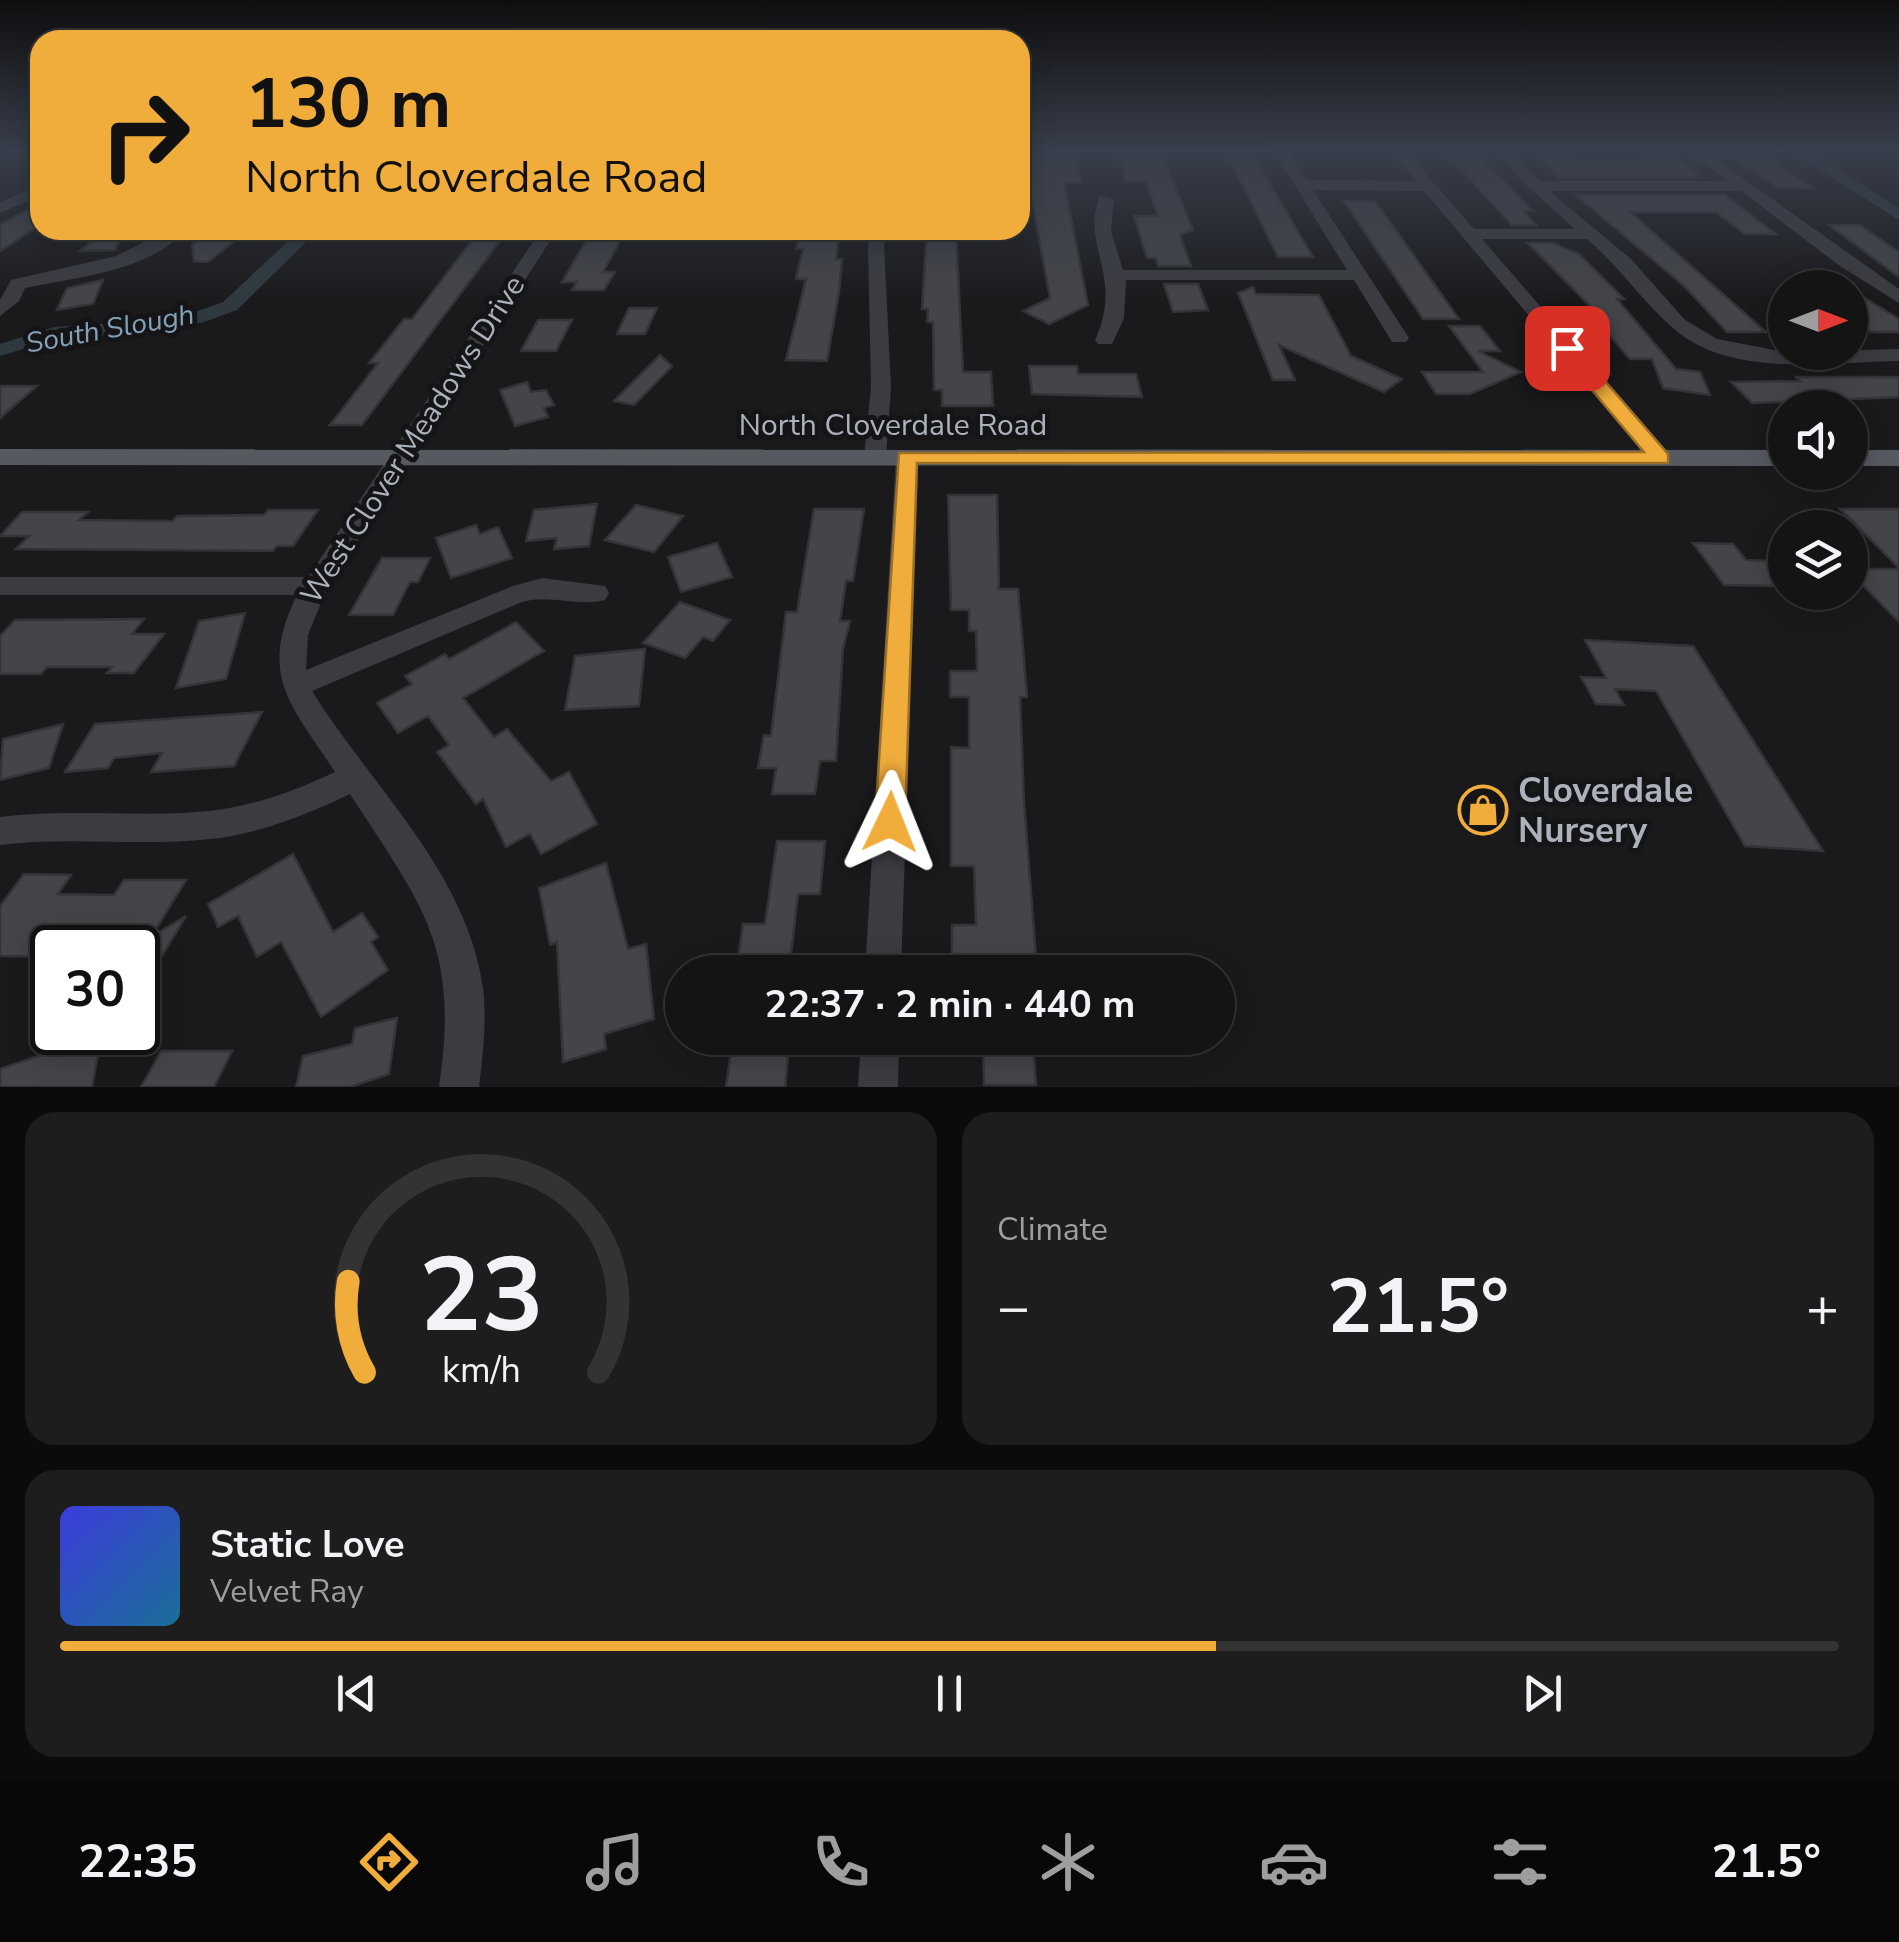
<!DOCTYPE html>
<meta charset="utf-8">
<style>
:root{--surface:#141415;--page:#1d1d1e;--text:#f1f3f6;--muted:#9d9ea0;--line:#333334;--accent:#f1ad3c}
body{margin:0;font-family:"Nunito Sans",sans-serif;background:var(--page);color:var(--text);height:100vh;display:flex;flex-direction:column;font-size:38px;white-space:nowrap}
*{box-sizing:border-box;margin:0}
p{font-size:32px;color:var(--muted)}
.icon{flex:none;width:55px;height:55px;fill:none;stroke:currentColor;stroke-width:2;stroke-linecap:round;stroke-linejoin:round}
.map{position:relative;height:1087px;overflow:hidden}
.side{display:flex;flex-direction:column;gap:25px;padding:25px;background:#0b0b0c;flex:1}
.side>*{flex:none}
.guide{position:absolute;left:30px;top:30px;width:1000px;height:210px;border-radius:30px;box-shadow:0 5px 25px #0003,0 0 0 2px var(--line);background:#f1ad3c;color:#111;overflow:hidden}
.needle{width:65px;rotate:90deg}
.tools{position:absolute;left:1768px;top:270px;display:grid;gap:20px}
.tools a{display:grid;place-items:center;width:100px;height:100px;border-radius:50%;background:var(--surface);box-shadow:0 5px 25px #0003,0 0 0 2px var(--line);font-size:50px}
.speed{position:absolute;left:30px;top:925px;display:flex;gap:20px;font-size:50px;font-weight:700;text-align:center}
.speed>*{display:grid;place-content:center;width:130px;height:130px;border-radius:50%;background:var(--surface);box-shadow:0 5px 25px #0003,0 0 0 2px var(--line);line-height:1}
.speed .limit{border:5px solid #111;border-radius:15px;background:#fff;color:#111}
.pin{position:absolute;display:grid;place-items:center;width:85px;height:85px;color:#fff;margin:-42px;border-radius:20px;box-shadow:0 5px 15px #0006}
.me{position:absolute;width:110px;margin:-55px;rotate:2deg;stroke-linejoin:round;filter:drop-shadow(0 0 8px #0008)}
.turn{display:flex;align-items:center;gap:35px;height:210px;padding:0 50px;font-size:45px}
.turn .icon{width:130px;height:130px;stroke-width:2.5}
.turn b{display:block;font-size:70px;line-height:85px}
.big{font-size:75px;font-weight:700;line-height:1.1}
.side .tile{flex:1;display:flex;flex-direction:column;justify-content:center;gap:15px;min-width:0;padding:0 35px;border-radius:30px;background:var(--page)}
.side .dial{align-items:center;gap:0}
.dial svg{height:260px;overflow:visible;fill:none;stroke:var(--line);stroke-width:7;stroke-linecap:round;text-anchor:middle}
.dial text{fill:var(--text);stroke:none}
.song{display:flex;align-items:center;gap:30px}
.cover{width:120px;height:120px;border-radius:15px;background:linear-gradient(135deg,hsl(240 70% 55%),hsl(200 70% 35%))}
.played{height:10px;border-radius:5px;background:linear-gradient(90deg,var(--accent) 65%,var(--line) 65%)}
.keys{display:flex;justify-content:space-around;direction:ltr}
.heat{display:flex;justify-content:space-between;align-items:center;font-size:55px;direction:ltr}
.side .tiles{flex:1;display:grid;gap:25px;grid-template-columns:1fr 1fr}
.tile:last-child{grid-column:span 2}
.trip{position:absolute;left:665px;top:955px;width:570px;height:100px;border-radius:50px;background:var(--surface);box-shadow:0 5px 25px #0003,0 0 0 2px var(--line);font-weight:700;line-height:100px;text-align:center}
.tab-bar{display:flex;height:160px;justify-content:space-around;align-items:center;background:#080808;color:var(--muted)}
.tab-bar .icon{width:70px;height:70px}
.tab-bar .current{color:var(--accent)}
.tab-bar b{font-size:45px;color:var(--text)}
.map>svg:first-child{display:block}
</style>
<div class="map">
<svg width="1899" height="1087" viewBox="0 0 1899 1087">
<rect width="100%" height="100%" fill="#1a1a1c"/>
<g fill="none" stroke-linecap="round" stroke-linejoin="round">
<!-- canal -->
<g fill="#2f3a40" fill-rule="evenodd">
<path d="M1789,150h17l93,58v12z"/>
<path d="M300,230h18l-81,80 -33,12 -58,11 -90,6 -56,17v-12l54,-17 92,-6 47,-8 30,-11z"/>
</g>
</g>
<!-- building -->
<g fill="#444549" stroke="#343438" stroke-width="2.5">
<path d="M1023,150h48l11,32h-18l24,123 -39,19 -26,-13 27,-13z"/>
<path d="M1116,150h44l33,80 -13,5 11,31h-33l-2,-8h-9l-13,-42h24l-12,-35h-20z"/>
<path d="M1225,150h25l63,107h-35z"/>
<path d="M1443,150h30l60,61h-10l13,14h-24z"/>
<path d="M1535,150h29l11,9h74l-12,-9h29l36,27h-144z"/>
<path d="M1723,150h33l57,38h-35z"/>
<path d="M1576,195h149l51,39h-31l-29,-22h-86l136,120h-39l-44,-47z"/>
<path d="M1344,201h31l84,118h-36z"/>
<path d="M29,209l11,1v15l-40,26v-26z"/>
<path d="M1829,225h31l39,27v25z"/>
<path d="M213,230h28l-11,10h6l-28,22 -14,-1 -2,-17z"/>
<path d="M480,230h28l-146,195h-32l48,-62h-9l35,-44h8z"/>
<path d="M592,230h34l-23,42h12l-11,18h-32l5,-8h-15z"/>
<path d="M800,230h40l-4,29h6l-3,33 -12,69 -41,-1 20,-81h-10l7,-30h-7z"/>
<path d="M927,230l29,2 7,140h28l2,34h-51v-16h-8l-1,-68h-6l1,-13h-6z"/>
<path d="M106,231h18l-9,19 -35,1z"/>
<path d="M1528,243h25l26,11 45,45h-7l59,70 24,3 10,23 -47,-7 -11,-29h-22l-41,-47h7z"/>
<path d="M103,280l-10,24 -36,6 10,-22z"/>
<path d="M1164,284h34l10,26 -35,2z"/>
<path d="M1253,287l3,7 63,1 32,61 51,23 -18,13 -105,-47 16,35h-22l-35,-87z"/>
<path d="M1850,289l49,30v13h-28l-21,-16z"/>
<path d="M629,308h28l-12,26h-28z"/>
<path d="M538,320h34l-16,31h-35z"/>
<path d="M1449,326h31l20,25h-22l43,21 -51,22h-34l-14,-22h61z"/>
<path d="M660,355l12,11 -38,39 -20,-4z"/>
<path d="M1029,366h48l1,8h58l6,23 -110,-3z"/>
<path d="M1796,377h103v20l-147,6 -21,-21 69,-1z"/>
<path d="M527,382l4,10 15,-2 8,15 -10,3 4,9 -33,9 -15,-36z"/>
<path d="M0,386h37l-37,32z"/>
<path d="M948,495h49l2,94h19l9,108h-7l4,104 13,169h-85v-45h24l-2,-59h-23v-119l18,1v-51h-19v-26h27l-1,-40h-7v-21h-18z"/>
<path d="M597,504l-8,42 -35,3 3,-11 -31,3 8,-31z"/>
<path d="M636,505l47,11 -29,36 -49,-12z"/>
<path d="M814,509h50l-11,72h-7l-6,40h10l-7,28 -7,112h-16l-5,33h-43l4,-26h-18l6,-33 7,1 15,-124h11z"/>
<path d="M1840,509h59v59z"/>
<path d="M268,510h50l-25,36h-16l-4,5 -257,-2 13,-13h-29l22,-24h66l-9,8 94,1 4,-5 87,-1z"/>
<path d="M476,525l4,9 18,-7 14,31 -61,20 -15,-40z"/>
<path d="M717,543l15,34 -51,15 -13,-35z"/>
<path d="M1693,543l40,1 13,16 26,1 13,16v9l-61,-1z"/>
<path d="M382,558h48l-12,24h-8l-17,33h-44z"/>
<path d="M1850,569h49v53l-49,-50z"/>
<path d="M680,602l50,18 -17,21 -10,-4 -18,21 -42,-15z"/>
<path d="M245,613l-19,66 -50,9 23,-67z"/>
<path d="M144,619l-12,15h32l-30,39h-27l5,-6h-65l-6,7h-41v-38l15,-16z"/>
<path d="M516,622l28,29 -81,47 31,39 13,-8 44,52 18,-9 28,52 -56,30 -11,-20 -24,13 -23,-48 -7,5 -39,-52 12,-7 -21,-29 -30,17 -21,-30 35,-19 -7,-8 40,-22 4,5z"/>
<path d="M1585,640l108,6 130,205 -78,-5 -89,-155 -41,-2 9,16 -28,-1 -15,-27 25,1z"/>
<path d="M645,649l-6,57 -74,4 10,-54z"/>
<path d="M262,712l-28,54 -83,6 11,-19 -48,5 -6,10 -43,4 30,-48z"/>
<path d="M63,724l-14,44 -49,12 3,-41z"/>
<path d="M777,841h48l-5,53h-22l-9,78h-53l7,-48h22z"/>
<path d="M293,854l40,78 29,-19 16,24 -7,5 17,28 -67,47 -40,-75 -24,15 -19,-41 -20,11 -10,-23z"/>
<path d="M606,863l22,86 18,-5 8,75 -50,15 2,15 -43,13 -6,-120 -7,3 -11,-57z"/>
<path d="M24,874l47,1 -13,19 56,1 10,-15h62l-35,57 35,-21 -27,45 -21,-1v-12h-86v9l-52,-1v-50z"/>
<path d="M397,1018l-8,56 -39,13h-54l7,-31 49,-12 3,-16z"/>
<path d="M102,1034l-10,53h-92v-18z"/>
<path d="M733,1038h57l-5,49h-59z"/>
<path d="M983,1038h50l3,47h-52z"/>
<path d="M161,1051h71l-18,36h-73z"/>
</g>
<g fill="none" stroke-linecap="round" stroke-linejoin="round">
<!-- minor -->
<g fill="#3b3c41" fill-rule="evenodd">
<path d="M1273,150h14l20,30 109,1 -26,-31h15l69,79h101l-52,-47 -27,-32h15l28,31h189l-42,-31h17l196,139v14l-59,-37 -99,-75h-192l82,68 54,61 32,19 68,13 114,-3v12c-70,1 -169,18 -226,-33 -31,-27 -54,-62 -86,-89h-105l190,219 -3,5h-16l-229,-272 -111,-1 96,148 -3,4h-14l-38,-62h-228l-2,38 -12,26h-14l-3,-4c30,-64 -16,-97 5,-144l14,3 -3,32 12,39h224z"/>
<path d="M40,185v11l-40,17v-11z"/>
<path d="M168,230h19c-39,41 -109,47 -162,58l-6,13 -19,15v-16l11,-20 105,-24z"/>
<path d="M541,230h16l-230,358 -19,47 -2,35 207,-84 29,-8 63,8 4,7 -4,7c-27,7 -55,-6 -83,2l-210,89c59,95 155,181 171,297 4,33 0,66 -4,99h-40c21,-141 -16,-180 -89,-293 -44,21 -91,40 -140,45 -70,8 -140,-3 -210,6v-28c70,-9 140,1 209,-6 45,-5 86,-20 126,-39 -43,-66 -78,-96 -38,-177h-297v-18h308z"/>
<path d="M873,230h16l-5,15 7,142 -5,70 -11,7 -11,-7 7,-70 -3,-142z"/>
<path d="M907,450l11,7 -17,515h-36l31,-515z"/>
<path d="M861,1038h38l-1,49h-40z"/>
</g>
<!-- major -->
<g fill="#575960" fill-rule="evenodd">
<path d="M0,449l1785,1v16l-1785,-1z"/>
<rect x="1850" y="450" width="49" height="16"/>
</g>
</g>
<!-- sky -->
<linearGradient id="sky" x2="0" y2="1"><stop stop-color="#0e0e0f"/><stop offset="0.5" stop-color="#383e4b"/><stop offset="1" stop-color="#383e4b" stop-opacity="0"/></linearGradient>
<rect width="1899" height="302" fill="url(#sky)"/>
<!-- route -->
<path fill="#f1ad3c" stroke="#9d7027" stroke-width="2.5" d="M1560,344h13l95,110v9h-751l-12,359 -5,9 -10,4 -10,-4 -5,-9 24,-369 745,-1 -84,-100z"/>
<!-- icons -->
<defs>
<g id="shop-ring" transform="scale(2.5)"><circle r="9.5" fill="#151517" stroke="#f1ad3c" stroke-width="1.5"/><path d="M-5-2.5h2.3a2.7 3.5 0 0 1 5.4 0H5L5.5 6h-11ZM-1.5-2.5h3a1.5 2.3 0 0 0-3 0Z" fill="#f1ad3c"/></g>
</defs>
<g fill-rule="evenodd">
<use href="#shop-ring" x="1483" y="810"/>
</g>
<g text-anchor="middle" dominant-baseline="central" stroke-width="10" stroke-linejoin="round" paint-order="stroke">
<!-- far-water labels -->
<g font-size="28" font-style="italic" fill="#84a1b6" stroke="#151517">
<text transform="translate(110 329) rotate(-10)">South Slough</text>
</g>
<!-- street labels -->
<g font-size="30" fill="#acb2bb" stroke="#151517">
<text x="893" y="425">North Cloverdale Road</text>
<text transform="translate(413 440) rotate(-57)">West Clover Meadows Drive</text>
</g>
<!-- near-poi labels -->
<g font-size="35" font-weight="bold" fill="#acb2bb" stroke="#151517" text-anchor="start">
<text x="1518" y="790">Cloverdale<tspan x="1518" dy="40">Nursery</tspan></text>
</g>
</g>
</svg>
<div class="tools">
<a><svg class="needle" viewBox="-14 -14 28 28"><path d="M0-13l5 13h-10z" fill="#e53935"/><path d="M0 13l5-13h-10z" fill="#9d9ea0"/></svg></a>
<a><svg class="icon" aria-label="sound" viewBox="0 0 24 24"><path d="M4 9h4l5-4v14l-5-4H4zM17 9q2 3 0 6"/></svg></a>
<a><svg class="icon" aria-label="layers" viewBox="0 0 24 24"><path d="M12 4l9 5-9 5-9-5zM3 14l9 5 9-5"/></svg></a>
</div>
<div class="speed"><div class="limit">30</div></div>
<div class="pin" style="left:1567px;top:348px;background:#d93025"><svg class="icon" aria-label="arrive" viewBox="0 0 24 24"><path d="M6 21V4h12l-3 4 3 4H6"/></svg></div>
<svg class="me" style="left:890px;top:822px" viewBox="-20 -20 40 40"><path d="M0-17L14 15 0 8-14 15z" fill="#f1ad3c" stroke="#fff" stroke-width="4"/></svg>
<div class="trip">22:37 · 2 min · 440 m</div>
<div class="guide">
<div class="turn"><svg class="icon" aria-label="right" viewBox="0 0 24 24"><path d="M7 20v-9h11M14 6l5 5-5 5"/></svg><div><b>130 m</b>North Cloverdale Road</div></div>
</div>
</div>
<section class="side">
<div class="tiles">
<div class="tile dial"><svg viewBox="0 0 100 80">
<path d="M14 69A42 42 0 1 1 86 69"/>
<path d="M14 69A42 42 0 0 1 9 41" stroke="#f1ad3c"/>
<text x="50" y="56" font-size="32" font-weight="700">23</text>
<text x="50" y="72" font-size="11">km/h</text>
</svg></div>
<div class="tile"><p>Climate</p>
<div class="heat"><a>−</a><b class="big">21.5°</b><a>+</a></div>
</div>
<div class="tile">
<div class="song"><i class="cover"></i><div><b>Static Love</b><p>Velvet Ray</p></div></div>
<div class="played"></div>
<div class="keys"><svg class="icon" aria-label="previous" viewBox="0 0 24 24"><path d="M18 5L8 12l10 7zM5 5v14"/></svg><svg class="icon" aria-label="pause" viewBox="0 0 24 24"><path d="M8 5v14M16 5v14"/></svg><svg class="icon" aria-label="next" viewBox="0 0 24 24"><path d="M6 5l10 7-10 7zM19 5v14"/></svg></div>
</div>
</div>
</section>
<nav class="tab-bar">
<b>22:35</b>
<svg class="icon current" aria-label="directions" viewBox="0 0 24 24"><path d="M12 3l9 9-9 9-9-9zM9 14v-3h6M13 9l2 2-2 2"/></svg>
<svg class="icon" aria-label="music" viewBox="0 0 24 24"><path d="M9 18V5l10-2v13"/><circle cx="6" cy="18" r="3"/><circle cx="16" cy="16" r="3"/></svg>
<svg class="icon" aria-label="phone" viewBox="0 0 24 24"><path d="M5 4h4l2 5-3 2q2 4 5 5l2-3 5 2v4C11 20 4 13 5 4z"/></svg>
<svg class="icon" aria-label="climate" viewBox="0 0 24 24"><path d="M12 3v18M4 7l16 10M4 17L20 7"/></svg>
<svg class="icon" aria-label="car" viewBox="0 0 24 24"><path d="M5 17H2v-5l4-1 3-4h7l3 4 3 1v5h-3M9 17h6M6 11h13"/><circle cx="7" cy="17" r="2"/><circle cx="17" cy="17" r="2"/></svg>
<svg class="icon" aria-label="filters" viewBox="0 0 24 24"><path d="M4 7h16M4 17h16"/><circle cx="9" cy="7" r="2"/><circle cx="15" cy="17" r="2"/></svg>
<b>21.5°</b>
</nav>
